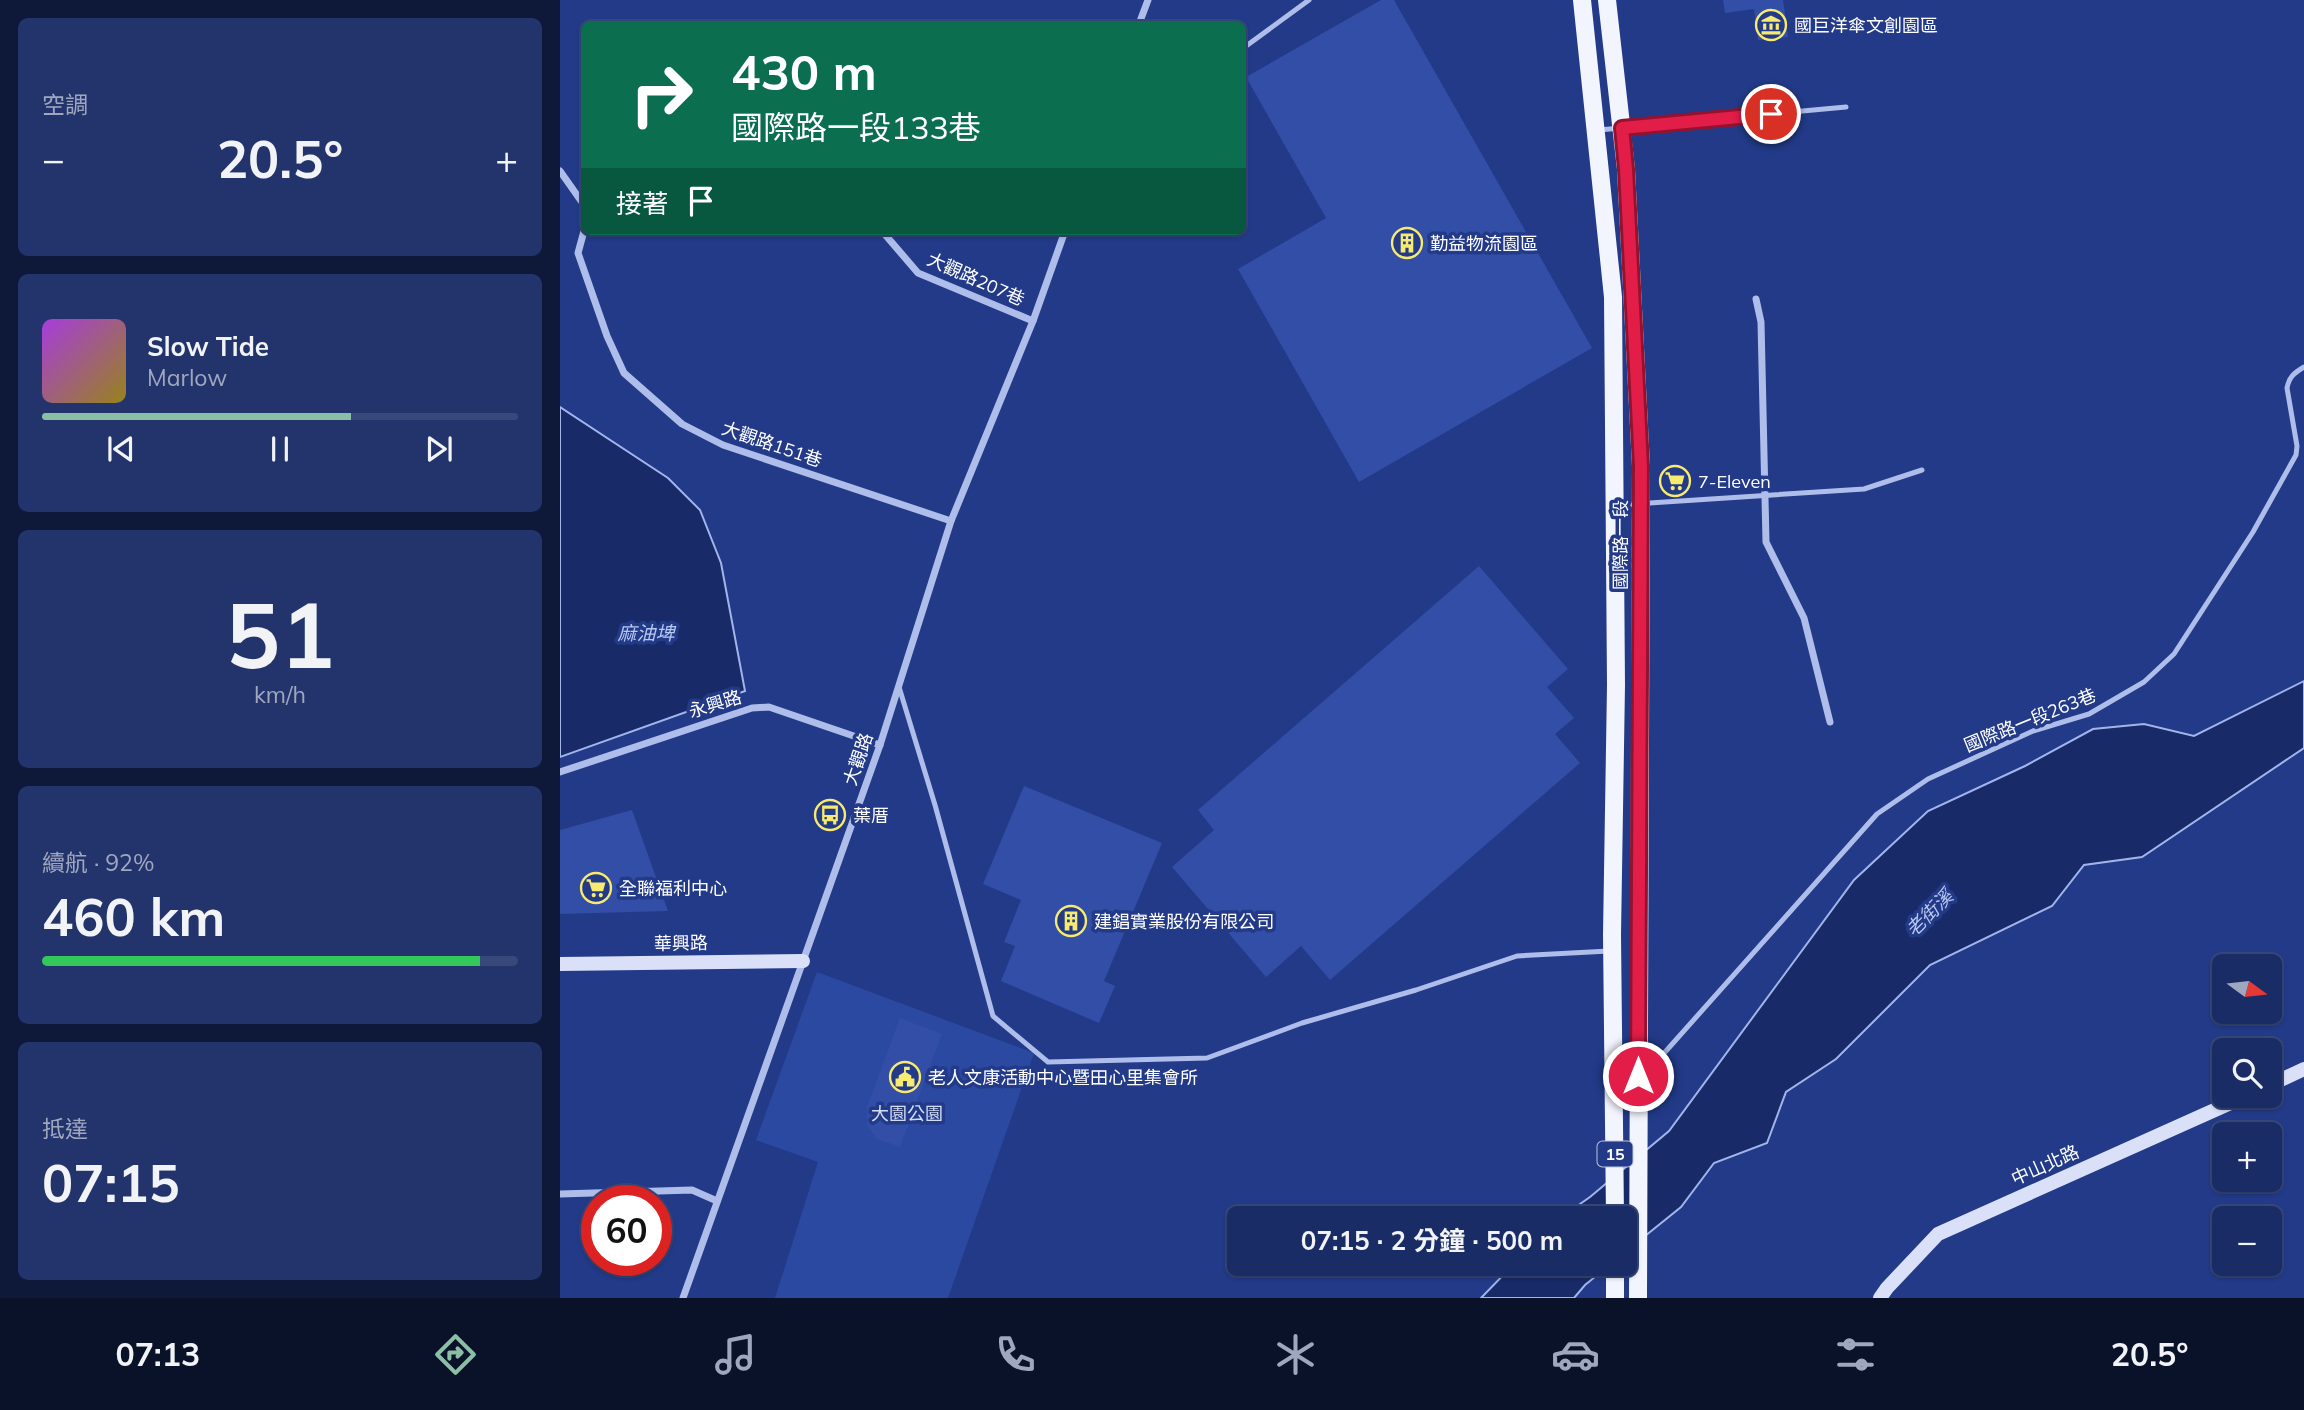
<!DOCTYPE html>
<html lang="zh-TW">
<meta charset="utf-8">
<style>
:root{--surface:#1a2c66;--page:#23346c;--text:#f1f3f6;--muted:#9fa7bf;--line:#38487a;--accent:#8abfa5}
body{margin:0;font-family:Mulish,"Noto Sans TC",sans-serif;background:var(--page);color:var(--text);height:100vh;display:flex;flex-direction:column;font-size:26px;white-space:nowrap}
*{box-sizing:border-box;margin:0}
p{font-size:23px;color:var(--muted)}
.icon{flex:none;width:38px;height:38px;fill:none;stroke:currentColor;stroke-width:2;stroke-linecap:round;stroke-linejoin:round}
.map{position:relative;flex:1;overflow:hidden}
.side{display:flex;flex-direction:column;gap:18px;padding:18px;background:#0e1838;width:560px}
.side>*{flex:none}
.top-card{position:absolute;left:21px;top:21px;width:665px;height:214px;border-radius:10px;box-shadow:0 2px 5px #0004,0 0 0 2px var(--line);background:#0b6e4f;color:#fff;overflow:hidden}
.needle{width:46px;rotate:105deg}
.buttons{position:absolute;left:1652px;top:954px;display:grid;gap:14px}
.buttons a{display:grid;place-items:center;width:70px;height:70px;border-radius:10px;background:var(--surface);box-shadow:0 2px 5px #0004,0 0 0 2px var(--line);font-size:35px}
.speed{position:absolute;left:21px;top:1185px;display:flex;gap:14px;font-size:35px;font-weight:700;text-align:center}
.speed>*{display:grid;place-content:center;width:91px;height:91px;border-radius:50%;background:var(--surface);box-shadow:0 2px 5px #0004,0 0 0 2px var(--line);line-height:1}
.speed .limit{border:10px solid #d22;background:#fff;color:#111}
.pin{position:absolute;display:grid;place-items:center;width:60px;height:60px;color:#fff;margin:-30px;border:4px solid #fff;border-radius:50%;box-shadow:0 2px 7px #0007}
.me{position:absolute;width:77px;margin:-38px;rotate:0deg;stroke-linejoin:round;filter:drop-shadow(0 0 5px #0008)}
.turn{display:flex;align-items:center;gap:24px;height:147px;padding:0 35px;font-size:32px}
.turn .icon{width:91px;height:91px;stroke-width:2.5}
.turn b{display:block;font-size:49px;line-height:60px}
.then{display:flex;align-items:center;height:66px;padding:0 35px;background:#0003;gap:14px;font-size:26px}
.big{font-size:52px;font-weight:700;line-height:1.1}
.side .widget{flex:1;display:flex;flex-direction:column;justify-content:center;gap:10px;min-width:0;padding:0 24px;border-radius:10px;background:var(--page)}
.side .dial{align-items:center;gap:0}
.dial b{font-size:91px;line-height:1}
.song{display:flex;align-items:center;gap:21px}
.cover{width:84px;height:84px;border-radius:10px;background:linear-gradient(135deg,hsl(280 70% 55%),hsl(50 70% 35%))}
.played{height:7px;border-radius:4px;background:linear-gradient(90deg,var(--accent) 65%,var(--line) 65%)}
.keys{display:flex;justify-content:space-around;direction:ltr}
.heat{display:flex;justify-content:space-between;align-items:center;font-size:38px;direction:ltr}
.charge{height:10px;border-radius:5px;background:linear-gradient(90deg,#34c759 92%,var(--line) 0)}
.trip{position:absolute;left:667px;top:1206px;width:410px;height:70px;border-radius:10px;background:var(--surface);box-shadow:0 2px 5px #0004,0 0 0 2px var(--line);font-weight:700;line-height:70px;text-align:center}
.tabs{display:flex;height:112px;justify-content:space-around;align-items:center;background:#0a1229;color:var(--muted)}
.tabs .icon{width:49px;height:49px}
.tabs .on{color:var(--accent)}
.tabs b{font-size:32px;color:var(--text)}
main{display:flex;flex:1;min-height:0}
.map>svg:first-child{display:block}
</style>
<main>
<section class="side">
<div class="widget"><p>空調</p>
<div class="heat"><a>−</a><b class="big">20.5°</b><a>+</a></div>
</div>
<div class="widget">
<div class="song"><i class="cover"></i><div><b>Slow Tide</b><p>Marlow</p></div></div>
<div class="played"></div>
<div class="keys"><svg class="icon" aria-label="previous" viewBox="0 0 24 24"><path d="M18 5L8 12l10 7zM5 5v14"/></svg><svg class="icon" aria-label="pause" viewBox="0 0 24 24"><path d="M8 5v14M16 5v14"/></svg><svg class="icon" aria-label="next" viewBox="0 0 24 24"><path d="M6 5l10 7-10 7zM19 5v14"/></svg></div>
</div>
<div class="widget dial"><b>51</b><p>km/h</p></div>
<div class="widget"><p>續航 · 92%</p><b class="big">460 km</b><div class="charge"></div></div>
<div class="widget"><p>抵達</p><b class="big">07:15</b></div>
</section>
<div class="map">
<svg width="1744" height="1298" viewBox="0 0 1744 1298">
<rect width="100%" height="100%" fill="#223a88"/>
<!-- green -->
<path fill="#2c49a1" d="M257,972l217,81 -86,245h-173l43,-136 -62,-22z"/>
<!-- water -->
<g fill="#182a68" stroke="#a2b5eb" stroke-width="2">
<path d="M0,407l108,71 32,32 21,53 24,128 -185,66z"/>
<path d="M1744,681v67l-162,109 -58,8 -32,41 -122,59 -94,94 -50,33 -19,51 -53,20 -33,44 -57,46v-35h-64l30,-21 79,-66 185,-251 74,-69 97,-45 68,-37 51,-5 50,12z"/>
<path d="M954,1264h97l-26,21 -11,13h-93z"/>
</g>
<!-- building -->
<g fill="#324ea6">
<path d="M821,0h13l198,348 -233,134 -121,-213 88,-51 -80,-141z"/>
<path d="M1163,0h60l5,37 -30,3 -4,-31 -29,4z"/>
<path d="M919,566l89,103 -21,18 27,31 -19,16 25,29 -250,217 -29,-34 -35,31 -94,-110 42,-37 -16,-20z"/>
<path d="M464,786l138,57 -58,138 11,5 -16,37 -98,-42 14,-35 -11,-4 17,-42 -38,-16z"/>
<path d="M72,810l36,101 -108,3v-84z"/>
<path d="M340,1018l42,16 -42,113 -23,-8 -10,-14v-18z"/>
</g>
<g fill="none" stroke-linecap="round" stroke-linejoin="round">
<!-- lane -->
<g stroke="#aebdea" stroke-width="5">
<path d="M682,49l67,-49"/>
<path d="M1039,130l247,-23"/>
<path d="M1059,505l245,-16 58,-19"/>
<path d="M339,687l36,118 58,211 55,46 159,-4 95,-35 114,-33 101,-34 92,-5"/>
<path d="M1084,1072l14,-12 219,-246 51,-35 105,-48 56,-17 55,-32 30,-28 79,-122 43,-77 1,-9 -10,-58c2,-11 7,-15 17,-21"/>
</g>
<!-- street -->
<g stroke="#aebdea" stroke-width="7">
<path d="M579,24l9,-24"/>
<path d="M0,171l24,34"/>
<path d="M24,231l-6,22 29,83 17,37 58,51 41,21 228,76"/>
<path d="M322,231l36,42 115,48"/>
<path d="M1196,299l5,23 5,220 38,76 26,104"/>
<path d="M0,772l192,-64 17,-1 111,38"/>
<path d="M0,1194l132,-4 25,11"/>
<path d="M123,1298l197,-553 71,-224 82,-200 32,-90"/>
</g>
<!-- secondary -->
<g stroke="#d9e0f8" stroke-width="14">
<path d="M0,964l243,-3"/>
<path d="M1710,1085l34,-16"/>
<path d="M1320,1298l7,-10 51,-54 308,-138"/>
</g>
<!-- primary -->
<g stroke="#f2f4fe" stroke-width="18">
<path d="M1022,0l31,297 3,388 -4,250 3,283"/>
<path d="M1047,0l19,169 15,297 -3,832"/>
<path d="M1055,1298v-34"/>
</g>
</g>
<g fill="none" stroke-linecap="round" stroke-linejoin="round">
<!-- route casing -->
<g stroke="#92132f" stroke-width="18">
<path id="route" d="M1078,1076l3,-610 -15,-297 -4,-41 149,-14"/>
</g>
<!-- route -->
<use href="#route" stroke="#e11d48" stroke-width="12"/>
</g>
<!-- icons -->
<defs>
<g id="museum-ring" transform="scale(1.575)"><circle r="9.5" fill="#223a88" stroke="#f6ea70" stroke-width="1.5"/><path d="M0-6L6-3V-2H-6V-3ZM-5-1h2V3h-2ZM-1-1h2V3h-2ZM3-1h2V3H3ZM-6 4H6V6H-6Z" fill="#f6ea70"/></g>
<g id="building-ring" transform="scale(1.575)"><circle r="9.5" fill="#223a88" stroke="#f6ea70" stroke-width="1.5"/><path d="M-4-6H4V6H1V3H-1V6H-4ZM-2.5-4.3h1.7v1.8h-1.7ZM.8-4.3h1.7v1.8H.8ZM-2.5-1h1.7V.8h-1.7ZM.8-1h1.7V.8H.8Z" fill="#f6ea70"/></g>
<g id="supermarket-ring" transform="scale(1.575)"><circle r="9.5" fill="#223a88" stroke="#f6ea70" stroke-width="1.5"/><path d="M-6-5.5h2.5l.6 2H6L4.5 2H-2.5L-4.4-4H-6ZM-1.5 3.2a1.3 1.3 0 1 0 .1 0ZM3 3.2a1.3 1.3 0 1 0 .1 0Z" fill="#f6ea70"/></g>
<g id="bus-ring" transform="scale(1.575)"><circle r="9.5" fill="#223a88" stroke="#f6ea70" stroke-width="1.5"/><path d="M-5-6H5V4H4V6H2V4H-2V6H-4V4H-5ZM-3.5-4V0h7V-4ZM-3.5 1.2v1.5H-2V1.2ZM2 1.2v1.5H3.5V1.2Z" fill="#f6ea70"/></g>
<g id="civic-ring" transform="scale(1.575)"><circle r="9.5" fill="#223a88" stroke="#f6ea70" stroke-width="1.5"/><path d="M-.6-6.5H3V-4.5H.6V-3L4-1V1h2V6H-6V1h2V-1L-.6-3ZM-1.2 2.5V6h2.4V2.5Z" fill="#f6ea70"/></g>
</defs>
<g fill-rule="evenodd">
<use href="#museum-ring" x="1211" y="25"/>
<use href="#building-ring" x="847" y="243"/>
<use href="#supermarket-ring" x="1115" y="481"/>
<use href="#bus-ring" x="270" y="815"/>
<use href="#supermarket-ring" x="36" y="888"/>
<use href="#building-ring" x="511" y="921"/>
<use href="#civic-ring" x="345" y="1077"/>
</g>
<g text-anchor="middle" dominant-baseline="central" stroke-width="7" stroke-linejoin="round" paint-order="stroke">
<!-- shield labels -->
<rect fill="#223a88" stroke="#bdc4db" stroke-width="2" x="1037.5" y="1141.5" width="35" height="25" rx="5"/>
<g font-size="16" font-weight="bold" fill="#fff">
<text x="1055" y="1154">15</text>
</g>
<!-- poi labels -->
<g font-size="18" fill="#fff" stroke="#223a88" text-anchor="start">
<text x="1234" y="25">國巨洋傘文創園區</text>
<text x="870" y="243">勤益物流園區</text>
<text x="1138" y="481">7-Eleven</text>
<text x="293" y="815">葉厝</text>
<text x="59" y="888">全聯福利中心</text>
<text x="534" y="921">建錩實業股份有限公司</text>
<text x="368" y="1077">老人文康活動中心暨田心里集會所</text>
</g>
<!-- street labels -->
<g font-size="18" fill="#fff" stroke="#223a88">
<text transform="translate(416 279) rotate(24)">大觀路207巷</text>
<text transform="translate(212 444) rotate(19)">大觀路151巷</text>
<text transform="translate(1060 545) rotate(-90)">國際路一段</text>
<text transform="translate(155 704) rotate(-17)">永興路</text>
<text transform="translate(1470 720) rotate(-22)">國際路一段263巷</text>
<text transform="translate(298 759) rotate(-71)">大觀路</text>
<text transform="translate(121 943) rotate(-1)">華興路</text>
<text transform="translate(1485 1165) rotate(-24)">中山北路</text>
</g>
<!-- park labels -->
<g font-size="18" fill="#d2dcf7" stroke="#223a88">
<text x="347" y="1113">大園公園</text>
</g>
<!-- water labels -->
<g font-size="19" font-style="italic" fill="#b9c8f1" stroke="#223a88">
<text x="86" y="633">麻油埤</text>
<text transform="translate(1369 913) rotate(-45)">老街溪</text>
</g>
</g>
</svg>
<div class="buttons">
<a><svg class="needle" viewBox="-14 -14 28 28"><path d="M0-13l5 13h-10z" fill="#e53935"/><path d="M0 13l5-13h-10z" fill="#9fa7bf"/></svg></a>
<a><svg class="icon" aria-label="search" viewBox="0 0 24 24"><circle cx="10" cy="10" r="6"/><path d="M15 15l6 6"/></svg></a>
<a>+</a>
<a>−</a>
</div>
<div class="speed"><div class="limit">60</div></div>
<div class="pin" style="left:1211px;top:114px;background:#d93025"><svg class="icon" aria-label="arrive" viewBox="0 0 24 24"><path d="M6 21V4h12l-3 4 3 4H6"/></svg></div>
<svg class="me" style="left:1078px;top:1076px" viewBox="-20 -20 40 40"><circle r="17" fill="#e11d48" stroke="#fff" stroke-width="3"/><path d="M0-11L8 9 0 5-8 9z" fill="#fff"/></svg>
<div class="trip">07:15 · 2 分鐘 · 500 m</div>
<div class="top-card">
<div class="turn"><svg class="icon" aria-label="right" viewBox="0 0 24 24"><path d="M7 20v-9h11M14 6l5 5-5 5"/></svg><div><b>430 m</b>國際路一段133巷</div></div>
<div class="then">接著<svg class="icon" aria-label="arrive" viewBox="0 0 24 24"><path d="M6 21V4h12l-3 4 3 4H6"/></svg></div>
</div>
</div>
</main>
<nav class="tabs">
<b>07:13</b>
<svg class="icon on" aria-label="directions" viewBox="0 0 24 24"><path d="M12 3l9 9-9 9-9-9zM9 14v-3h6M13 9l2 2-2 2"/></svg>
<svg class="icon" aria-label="music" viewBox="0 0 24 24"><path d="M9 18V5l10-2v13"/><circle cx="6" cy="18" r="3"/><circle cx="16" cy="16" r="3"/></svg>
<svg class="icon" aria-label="phone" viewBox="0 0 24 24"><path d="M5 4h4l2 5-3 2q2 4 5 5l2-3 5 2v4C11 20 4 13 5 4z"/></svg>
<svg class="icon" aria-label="climate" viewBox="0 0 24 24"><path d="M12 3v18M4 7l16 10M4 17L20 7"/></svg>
<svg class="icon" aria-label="car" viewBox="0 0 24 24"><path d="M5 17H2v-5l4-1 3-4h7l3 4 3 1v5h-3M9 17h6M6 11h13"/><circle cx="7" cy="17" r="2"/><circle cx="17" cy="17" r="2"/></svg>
<svg class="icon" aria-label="filters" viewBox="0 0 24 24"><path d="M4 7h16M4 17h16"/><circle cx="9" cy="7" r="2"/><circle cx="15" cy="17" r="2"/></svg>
<b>20.5°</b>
</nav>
